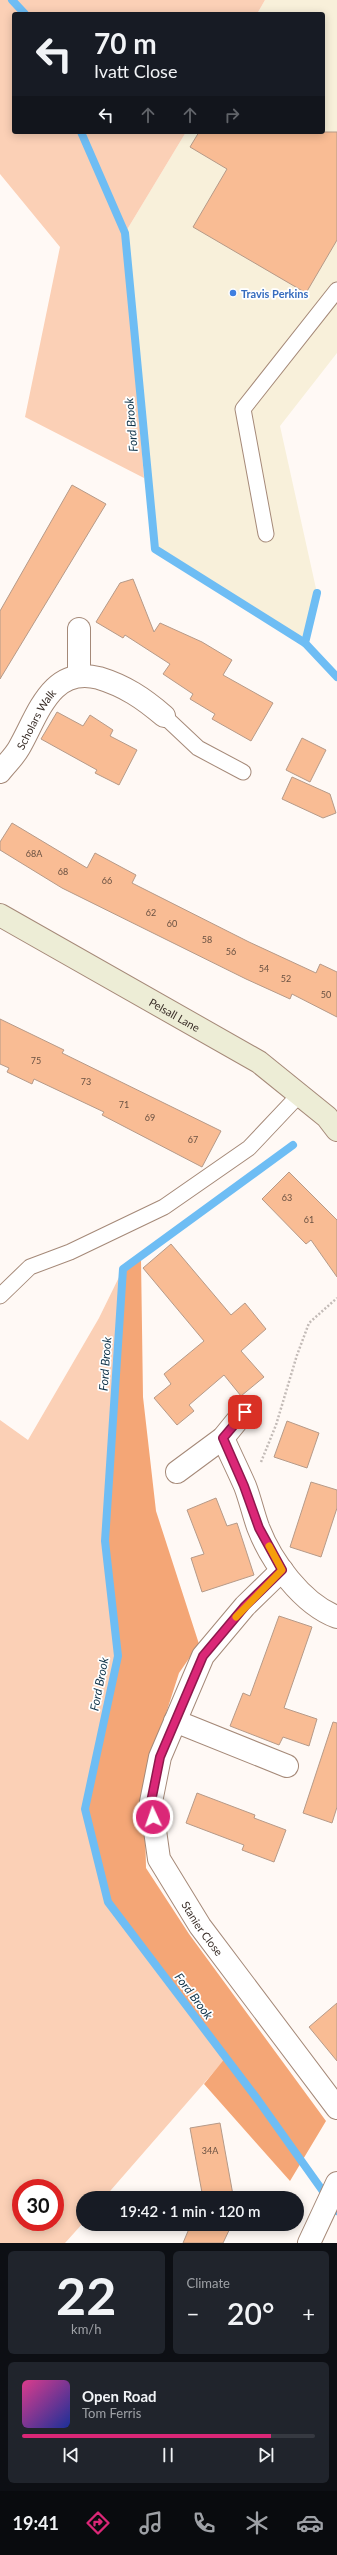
<!DOCTYPE html>
<meta charset="utf-8">
<style>
:root{--surface:#171b24;--page:#20242c;--text:#f1f3f6;--muted:#9ea1a6;--line:#363941;--accent:#db2777}
body{margin:0;font-family:Lato,sans-serif;background:var(--page);color:var(--text);height:100vh;display:flex;flex-direction:column;font-size:15px;white-space:nowrap}
*{box-sizing:border-box;margin:0}
p{font-size:13px;color:var(--muted)}
.icon{flex:none;width:22px;height:22px;fill:none;stroke:currentColor;stroke-width:2;stroke-linecap:round;stroke-linejoin:round}
.map{position:relative;height:2243px;overflow:hidden}
.details{display:flex;flex-direction:column;gap:8px;padding:8px;background:#0d0f14;flex:1}
.details>*{flex:none}
.banner{position:absolute;left:12px;top:12px;width:313px;height:122px;border-radius:4px;box-shadow:0 2px 10px #0003;background:#171b24;color:var(--text);overflow:hidden}
.speed{position:absolute;left:12px;top:2179px;display:flex;gap:8px;font-size:20px;font-weight:700;text-align:center}
.speed>*{display:grid;place-content:center;width:52px;height:52px;border-radius:50%;background:var(--surface);box-shadow:0 2px 10px #0003;line-height:1}
.speed .limit{border:6px solid #d22;background:#fff;color:#111}
.pin{position:absolute;display:grid;place-items:center;width:34px;height:34px;color:#fff;margin:-17px;border-radius:8px;box-shadow:0 2px 6px #0006}
.me{position:absolute;width:44px;margin:-22px;rotate:357deg;stroke-linejoin:round;filter:drop-shadow(0 0 3px #0008)}
.turn{display:flex;align-items:center;gap:14px;height:84px;padding:0 16px;font-size:18px}
.turn .icon{width:52px;height:52px;stroke-width:2.5}
.turn b{display:block;font-size:28px;line-height:34px}
.lanes{display:flex;align-items:center;height:38px;padding:0 16px;background:#0003;justify-content:center;gap:20px;direction:ltr}
.lanes .off{opacity:.35}
.big{font-size:30px;font-weight:600;line-height:1.1}
.details .tile{flex:1;display:flex;flex-direction:column;justify-content:center;gap:6px;min-width:0;padding:0 14px;border-radius:6px;background:var(--page)}
.details .dial{align-items:center;gap:0}
.dial b{font-size:52px;line-height:1}
.song{display:flex;align-items:center;gap:12px}
.cover{width:48px;height:48px;border-radius:6px;background:linear-gradient(135deg,hsl(330 70% 55%),hsl(230 70% 35%))}
.played{height:4px;border-radius:2px;background:linear-gradient(90deg,var(--accent) 85%,var(--line) 85%)}
.keys{display:flex;justify-content:space-around;direction:ltr}
.heat{display:flex;justify-content:space-between;align-items:center;font-size:22px;direction:ltr}
.details .tiles{flex:1;display:grid;gap:8px;grid-template-columns:1fr 1fr}
.tile:last-child{grid-column:span 2}
.trip{position:absolute;left:76px;top:2191px;width:228px;height:40px;border-radius:20px;background:var(--surface);box-shadow:0 2px 10px #0003;font-weight:600;line-height:40px;text-align:center}
.tab-bar{display:flex;height:64px;justify-content:space-around;align-items:center;background:#090b0e;color:var(--muted)}
.tab-bar .icon{width:28px;height:28px}
.tab-bar .active{color:var(--accent)}
.tab-bar b{font-size:18px;color:var(--text)}
.map>svg:first-child{display:block}
</style>
<div class="map">
<svg width="337" height="2243" viewBox="0 0 337 2243">
<rect width="100%" height="100%" fill="#fff9f5"/>
<!-- commercial -->
<path fill="#f8f0da" d="M265,0h72v353l-57,73 37,167 -12,50 -150,-94 -11,-71 -19,-245 61,-101h137v-118h-66z"/>
<!-- green -->
<g fill="#fbd0b6" fill-rule="evenodd">
<path d="M0,0h265l-8,14h-243v118h172l-61,101 19,245 -119,-61 35,-170 -60,-73z"/>
<path d="M123,1269l-18,272 -3,4 16,111 -33,153 23,93 118,156 -122,140h-21v25l-18,20h-65v-823l28,20 71,-122zM21,2188h34v34h-34z"/>
</g>
<!-- forest -->
<path fill="#f4a676" d="M141,1259l2,138 13,114 43,133 -20,29 -35,109 2,86 43,66 137,187 -36,60 -86,-97 22,-27 -118,-155 -23,-93 33,-153 -13,-115 18,-272z"/>
<g fill="none" stroke-linecap="round" stroke-linejoin="round">
<!-- stream -->
<g stroke="#6ebdf4" stroke-width="8">
<path d="M12,0l13,14"/>
<path d="M81,132l44,101 30,316 150,94"/>
<path d="M317,593l-12,50 32,34"/>
<path d="M293,1145l-170,124 -18,272 13,115 -33,153 23,93 150,198 79,111"/>
</g>
</g>
<!-- building -->
<g fill="#f9bc94" stroke="#b69a88">
<path d="M199,132h138v108l-31,53 -113,-66 34,-58 -37,-22z"/>
<path d="M72,485l34,19 -106,175v-68z"/>
<path d="M133,579l21,53 6,-9 42,19 30,18 -9,15 50,28 -22,38 -39,-22 3,-5 -25,-15 3,-5 -30,-20 7,-10 -45,-29 -2,3 -27,-16 24,-39z"/>
<path d="M57,712l26,14 7,-11 23,15 -3,6 27,14 -18,35 -24,-12 2,-3 -56,-31z"/>
<path d="M302,738l24,12 -16,32 -24,-12z"/>
<path d="M292,777l38,17 6,19 -13,5 -41,-19z"/>
<path d="M12,823l75,45 8,-15 41,22 -4,8 117,59 67,31 4,-9 17,8v45l-45,-23 -2,5 -44,-20 -184,-91 -62,-38v-8z"/>
<path d="M0,1019l64,31 -2,3 159,78 -19,36 -100,-52 2,-3 -70,-33 -2,5 -25,-12 2,-4 -9,-4z"/>
<path d="M289,1172l48,48v57l-26,-37 -5,4 -44,-45z"/>
<path d="M171,1244l60,71 14,-12 21,26 -25,22 23,26 -23,19 -17,-21 -35,30 5,6 -17,14 -23,-27 17,-14 -7,-10 40,-33 -61,-73z"/>
<path d="M287,1421l32,12 -12,35 -33,-11z"/>
<path d="M311,1482l26,8v18l-16,49 -31,-10z"/>
<path d="M216,1498l11,28 10,-3 17,52 -52,17 -11,-34 13,-4 -17,-44z"/>
<path d="M279,1616l33,11 -28,81 33,11 -8,27 -26,-9 -4,8 -49,-19 13,-33 7,3z"/>
<path d="M333,1722l4,1v84l-5,16 -29,-10z"/>
<path d="M197,1793l58,22 -1,3 32,12 -12,32 -32,-12 2,-5 -58,-22z"/>
<path d="M337,2003v58l-28,-34z"/>
<path d="M220,2123l13,72 8,3h-38l-13,-70z"/>
<path d="M191,2224h41l-9,19h-40z"/>
</g>
<g fill="none" stroke-linecap="round" stroke-linejoin="round">
<!-- service casing -->
<g stroke="#a58978" stroke-width="17">
<g id="service">
<path d="M266,534l-23,-125 94,-119"/>
<path d="M164,716l34,32 45,24"/>
<path d="M0,1296l30,-29 40,-15 94,-45 85,-59 51,-54"/>
</g>
</g>
<!-- minor casing -->
<g stroke="#a58978" stroke-width="24">
<g id="minor">
<path d="M79,675v-46"/>
<path id="s1" d="M0,772c6,-8 14,-15 19,-24 19,-33 32,-83 80,-70 26,8 44,20 65,38"/>
<path d="M223,1438c7,16 15,32 22,48 5,13 8,27 13,41 13,34 44,77 79,90"/>
<path d="M177,1472l46,-34 22,-27"/>
<path id="s2" d="M282,1570l-37,36 -42,50 -43,101 -9,45 8,57 41,67 137,182"/>
<path d="M175,1721l112,45"/>
</g>
</g>
<!-- tertiary casing -->
<g stroke="#a58978" stroke-width="24">
<path id="tertiary" d="M309,2243l28,-60"/>
</g>
<!-- secondary casing -->
<g stroke="#a58978" stroke-width="24">
<g id="secondary">
<path id="s3" d="M0,915l259,147 68,55 10,13"/>
</g>
</g>
<!-- path -->
<path stroke="#c3bbb7" stroke-width="2.5" stroke-dasharray="2 2" stroke-linecap="butt" d="M261,1462l15,-37 21,-70 12,-32 28,-25"/>
<!-- service -->
<use href="#service" stroke="#fff" stroke-width="15"/>
<!-- minor -->
<use href="#minor" stroke="#fff" stroke-width="22"/>
<!-- tertiary -->
<use href="#tertiary" stroke="#fff" stroke-width="22"/>
<!-- secondary -->
<use href="#secondary" stroke="#ededd6" stroke-width="22"/>
</g>
<g fill="none" stroke-linecap="round" stroke-linejoin="round">
<!-- route casing -->
<g stroke="#8e194d" stroke-width="10">
<path id="route" d="M153,1817l-2,-15 9,-45 43,-101 42,-50 37,-36 -23,-42 -15,-42 -21,-48 22,-26"/>
</g>
<!-- route -->
<use href="#route" stroke="#db2777" stroke-width="7"/>
<!-- slow -->
<path stroke="#f59e0b" stroke-width="7" d="M236,1617l46,-47 -13,-24"/>
</g>
<!-- markers -->
<circle fill="#3f7fe0" stroke="#fff" stroke-width="1.5" cx="233" cy="293" r="4"/>
<g text-anchor="middle" dominant-baseline="central" stroke-width="3.5" stroke-linejoin="round" paint-order="stroke">
<!-- number labels -->
<g font-size="9" fill="#695142">
<text x="34" y="853">68A</text>
<text x="63" y="871">68</text>
<text x="107" y="880">66</text>
<text x="151" y="912">62</text>
<text x="172" y="923">60</text>
<text x="207" y="939">58</text>
<text x="231" y="951">56</text>
<text x="264" y="968">54</text>
<text x="286" y="978">52</text>
<text x="326" y="994">50</text>
<text x="36" y="1060">75</text>
<text x="86" y="1081">73</text>
<text x="124" y="1104">71</text>
<text x="150" y="1117">69</text>
<text x="193" y="1139">67</text>
<text x="287" y="1197">63</text>
<text x="309" y="1219">61</text>
<text x="210" y="2150">34A</text>
</g>
<!-- shop labels -->
<g font-size="11" font-weight="bold" fill="#366cbe" stroke="#fff" text-anchor="start">
<text x="241" y="293">Travis Perkins</text>
</g>
<!-- street labels -->
<g font-size="11" fill="#392d27" stroke="#fff">
<text stroke="none"><textPath href="#s1" startOffset="64">Scholars Walk</textPath></text>
<text stroke="none"><textPath href="#s3" startOffset="201">Pelsall Lane</textPath></text>
<text stroke="none"><textPath href="#s2" startOffset="412">Stanier Close</textPath></text>
</g>
<!-- water labels -->
<g font-size="12" font-style="italic" fill="#11344a" stroke="#fff">
<text transform="translate(131 425) rotate(-95)">Ford Brook</text>
<text transform="translate(105 1364) rotate(-86)">Ford Brook</text>
<text transform="translate(99 1684) rotate(-79)">Ford Brook</text>
<text transform="translate(194 1996) rotate(53)">Ford Brook</text>
</g>
</g>
</svg>
<div class="speed"><div class="limit">30</div></div>
<div class="pin" style="left:245px;top:1412px;background:#d93025"><svg class="icon" aria-label="arrive" viewBox="0 0 24 24"><path d="M6 21V4h12l-3 4 3 4H6"/></svg></div>
<svg class="me" style="left:153px;top:1817px" viewBox="-20 -20 40 40"><circle r="17" fill="#db2777" stroke="#fff" stroke-width="3"/><path d="M0-11L8 9 0 5-8 9z" fill="#fff"/></svg>
<div class="trip">19:42 · 1 min · 120 m</div>
<div class="banner">
<div class="turn"><svg class="icon" aria-label="left" viewBox="0 0 24 24"><path d="M17 20v-9H6M10 6l-5 5 5 5"/></svg><div><b>70 m</b>Ivatt Close</div></div>
<div class="lanes"><svg class="icon" aria-label="left" viewBox="0 0 24 24"><path d="M17 20v-9H6M10 6l-5 5 5 5"/></svg><svg class="icon off" aria-label="ahead" viewBox="0 0 24 24"><path d="M12 20V5M6 11l6-6 6 6"/></svg><svg class="icon off" aria-label="ahead" viewBox="0 0 24 24"><path d="M12 20V5M6 11l6-6 6 6"/></svg><svg class="icon off" aria-label="right" viewBox="0 0 24 24"><path d="M7 20v-9h11M14 6l5 5-5 5"/></svg></div>
</div>
</div>
<section class="details">
<div class="tiles">
<div class="tile dial"><b>22</b><p>km/h</p></div>
<div class="tile"><p>Climate</p>
<div class="heat"><a>−</a><b class="big">20°</b><a>+</a></div>
</div>
<div class="tile">
<div class="song"><i class="cover"></i><div><b>Open Road</b><p>Tom Ferris</p></div></div>
<div class="played"></div>
<div class="keys"><svg class="icon" aria-label="previous" viewBox="0 0 24 24"><path d="M18 5L8 12l10 7zM5 5v14"/></svg><svg class="icon" aria-label="pause" viewBox="0 0 24 24"><path d="M8 5v14M16 5v14"/></svg><svg class="icon" aria-label="next" viewBox="0 0 24 24"><path d="M6 5l10 7-10 7zM19 5v14"/></svg></div>
</div>
</div>
</section>
<nav class="tab-bar">
<b>19:41</b>
<svg class="icon active" aria-label="directions" viewBox="0 0 24 24"><path d="M12 3l9 9-9 9-9-9zM9 14v-3h6M13 9l2 2-2 2"/></svg>
<svg class="icon" aria-label="music" viewBox="0 0 24 24"><path d="M9 18V5l10-2v13"/><circle cx="6" cy="18" r="3"/><circle cx="16" cy="16" r="3"/></svg>
<svg class="icon" aria-label="phone" viewBox="0 0 24 24"><path d="M5 4h4l2 5-3 2q2 4 5 5l2-3 5 2v4C11 20 4 13 5 4z"/></svg>
<svg class="icon" aria-label="climate" viewBox="0 0 24 24"><path d="M12 3v18M4 7l16 10M4 17L20 7"/></svg>
<svg class="icon" aria-label="car" viewBox="0 0 24 24"><path d="M5 17H2v-5l4-1 3-4h7l3 4 3 1v5h-3M9 17h6M6 11h13"/><circle cx="7" cy="17" r="2"/><circle cx="17" cy="17" r="2"/></svg>
</nav>
